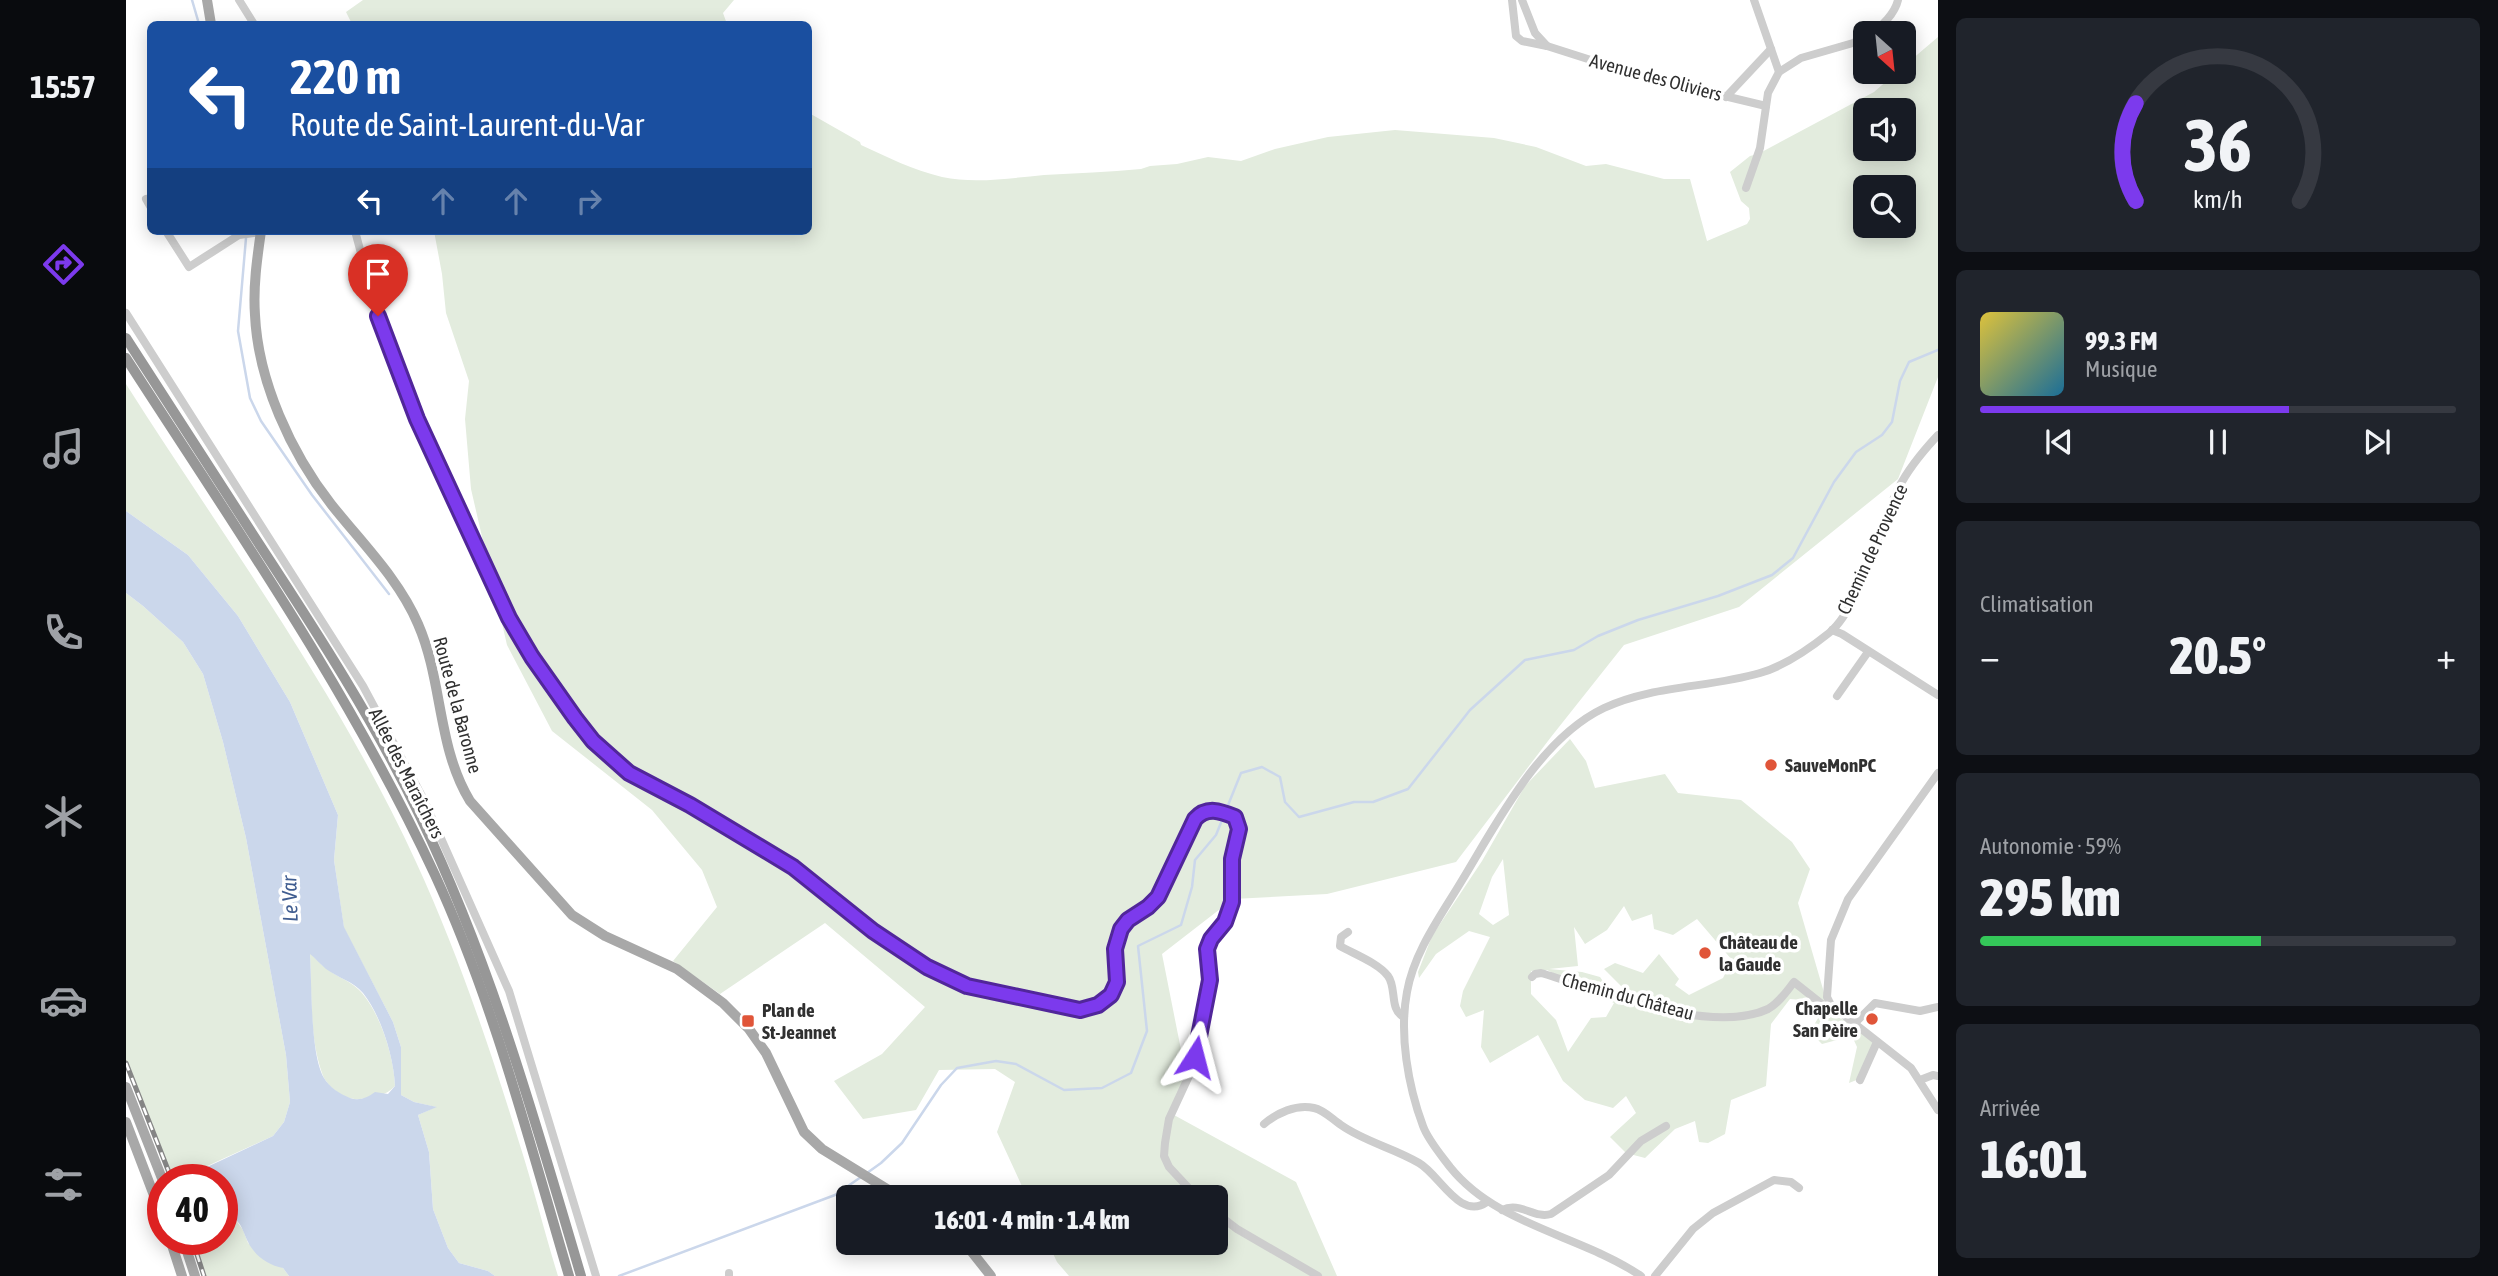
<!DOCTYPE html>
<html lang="fr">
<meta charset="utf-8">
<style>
:root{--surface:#171b24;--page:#20242c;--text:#f1f3f6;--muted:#9ea1a6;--line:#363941;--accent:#7c3aed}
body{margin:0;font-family:"Asap Condensed",sans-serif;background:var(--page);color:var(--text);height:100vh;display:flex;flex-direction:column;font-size:26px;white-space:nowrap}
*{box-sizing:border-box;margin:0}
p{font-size:23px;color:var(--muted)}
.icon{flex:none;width:38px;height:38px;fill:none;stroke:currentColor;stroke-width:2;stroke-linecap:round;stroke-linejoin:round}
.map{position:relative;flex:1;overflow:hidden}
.sheet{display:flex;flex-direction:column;gap:18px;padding:18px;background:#0d0f14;width:560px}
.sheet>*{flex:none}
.top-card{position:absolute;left:21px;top:21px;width:665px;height:214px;border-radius:10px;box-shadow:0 4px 18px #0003;background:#1a4fa0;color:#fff;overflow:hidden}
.needle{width:46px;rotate:153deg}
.tools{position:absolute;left:1727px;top:21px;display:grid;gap:14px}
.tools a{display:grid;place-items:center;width:63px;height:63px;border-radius:10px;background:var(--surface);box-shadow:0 4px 18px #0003;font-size:35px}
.speed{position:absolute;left:21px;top:1164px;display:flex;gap:14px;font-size:35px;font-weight:700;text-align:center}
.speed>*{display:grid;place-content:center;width:91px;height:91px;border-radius:50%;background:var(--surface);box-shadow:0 4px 18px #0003;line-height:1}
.speed .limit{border:10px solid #d22;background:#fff;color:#111}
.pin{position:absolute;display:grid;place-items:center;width:60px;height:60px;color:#fff;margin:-72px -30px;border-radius:50% 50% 50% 0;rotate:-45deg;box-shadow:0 0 7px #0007}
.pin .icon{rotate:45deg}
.me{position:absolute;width:77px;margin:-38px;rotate:9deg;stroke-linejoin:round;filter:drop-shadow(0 0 5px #0008)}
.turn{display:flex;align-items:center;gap:24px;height:147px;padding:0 28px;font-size:32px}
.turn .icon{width:91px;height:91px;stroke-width:2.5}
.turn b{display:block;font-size:49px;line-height:60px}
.lanes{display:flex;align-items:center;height:66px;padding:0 28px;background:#0003;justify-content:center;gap:35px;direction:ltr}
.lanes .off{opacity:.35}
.big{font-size:52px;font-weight:800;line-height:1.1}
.sheet .tile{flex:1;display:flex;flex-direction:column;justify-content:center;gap:10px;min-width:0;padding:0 24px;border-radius:10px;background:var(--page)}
.sheet .dial{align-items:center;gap:0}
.dial svg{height:182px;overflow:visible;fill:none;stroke:var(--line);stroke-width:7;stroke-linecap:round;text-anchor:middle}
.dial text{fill:var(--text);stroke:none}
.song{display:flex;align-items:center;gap:21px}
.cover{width:84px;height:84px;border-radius:10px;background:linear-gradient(135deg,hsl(50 70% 55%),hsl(200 70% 35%))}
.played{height:7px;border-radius:4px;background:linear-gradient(90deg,var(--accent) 65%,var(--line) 65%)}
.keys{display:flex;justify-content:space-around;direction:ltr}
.heat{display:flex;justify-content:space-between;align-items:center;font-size:38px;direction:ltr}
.charge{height:10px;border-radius:5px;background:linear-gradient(90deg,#34c759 59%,var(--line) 0)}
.trip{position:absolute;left:710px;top:1185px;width:392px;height:70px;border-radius:10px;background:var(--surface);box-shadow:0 4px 18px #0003;font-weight:800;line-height:70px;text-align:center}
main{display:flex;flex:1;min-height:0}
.tabs{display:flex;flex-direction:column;width:126px;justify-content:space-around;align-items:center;background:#090b0e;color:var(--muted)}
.tabs .icon{width:49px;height:49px}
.tabs .active{color:var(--accent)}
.tabs b{font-size:32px;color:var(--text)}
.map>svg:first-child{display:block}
</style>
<main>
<nav class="tabs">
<b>15:57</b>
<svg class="icon active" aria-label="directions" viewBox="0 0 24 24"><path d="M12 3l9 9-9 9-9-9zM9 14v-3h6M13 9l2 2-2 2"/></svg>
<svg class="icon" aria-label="music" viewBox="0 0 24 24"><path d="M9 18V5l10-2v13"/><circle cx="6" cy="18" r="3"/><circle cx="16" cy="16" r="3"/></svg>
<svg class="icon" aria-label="phone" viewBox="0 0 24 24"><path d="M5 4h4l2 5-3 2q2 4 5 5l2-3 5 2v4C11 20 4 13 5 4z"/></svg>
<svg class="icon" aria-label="climate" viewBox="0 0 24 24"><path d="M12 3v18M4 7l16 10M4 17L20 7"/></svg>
<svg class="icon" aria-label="car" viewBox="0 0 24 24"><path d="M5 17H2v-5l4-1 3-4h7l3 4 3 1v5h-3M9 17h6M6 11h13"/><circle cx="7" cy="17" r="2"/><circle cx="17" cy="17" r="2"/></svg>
<svg class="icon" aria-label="filters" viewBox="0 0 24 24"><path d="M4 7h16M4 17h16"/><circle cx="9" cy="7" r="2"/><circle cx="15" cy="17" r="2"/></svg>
</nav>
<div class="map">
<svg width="1812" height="1276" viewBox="0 0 1812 1276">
<rect width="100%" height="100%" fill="#fff"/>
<!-- green -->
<g fill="#e3ecde" fill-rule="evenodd">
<path d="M237,0h371l-11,13 4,11h-375l-6,-12z"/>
<path d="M1812,37v340l-40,102 -159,128 -115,38 -73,92 -95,125 -129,32 -94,5 -71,55 23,116 -11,45 122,67 41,94h-268l-12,-14 -9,-19 168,-1v-45h-189l-30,-65 18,-50 -20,-13 -56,1 -23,40 -53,9 -29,-38 48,-27 43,-47 -100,-84 -105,71 -47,-33 44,-54 -15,-37 -50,-60 -100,-79 -45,-86 -36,-156 -6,-70 4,-38 -23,-68 -4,-39 -8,-43h374l1,-118 51,29 1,3c26,12 52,25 81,32 33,7 69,1 102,-2 32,-2 65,-3 97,-6l9,-3 27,-2 31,-7 33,4 34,-12 53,-12 67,-7 99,8 42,9 50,19 20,-2 58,15h26l17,62 40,-17 3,-5 -1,-11 -8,-7 -11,-29 20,-16 8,-2 116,-62 23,-20h7v-6zM1740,110h38v39h-38zM1740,187h38v39h-38z"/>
<path d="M0,384c100,157 212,308 290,478 41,89 73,183 102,277 15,46 26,92 40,137h-63l-7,-5 -29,-8 -11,-15 -15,-39 -4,-57 -11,-37 18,-8 -22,-5 -13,-7v-48l-8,-25 -49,-94 -10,-68 4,-45 -48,-113 -52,-86 -50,-61 -62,-44z"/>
<path d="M0,593l17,13 40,36 20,32 20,68 23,96 40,217 4,47 -6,20 -11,14 -68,31 4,12h-37l-46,-116z"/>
<path d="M1444,739l16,22 9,27 70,-14 13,19 63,7 51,42 18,27 -12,34 27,93 11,20 22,12 16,16 -15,35 -10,4 8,-36 -5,-11 -30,8 -12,-12 11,-19 -19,-13 -12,-1 -19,25 -5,62 -35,14 -6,34 -17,9 -9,-1 -4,-21 -20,8 -30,29 -19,-5 -16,-16 26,-24 -10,-17 -13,12 -28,-8 -22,-19 -25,-46 -48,28 -9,-16 3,-37 -18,7 -6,-11 3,-15 27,-54 -21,-6 -33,23 -17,24 -1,-6 14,-36 50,-75 43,-75zM1377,859l6,56 -16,10 -14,-11 13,-37zM1498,906l8,15 20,-7 2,15 19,6 24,-16 35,41 -9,18 -34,17 -14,-10 4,-6 -20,-25 -16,19 -28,-10 -11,6 22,22h-16l-10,-14 -18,-5 -33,-3 29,-3 -4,-39 11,17 22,-14zM1421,970l67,33 -8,14 -15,1 -23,34 -12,-32 -25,-26v-23z"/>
<path d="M184,953c5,5 10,11 16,15 12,10 26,13 36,25 19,22 32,65 33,93 -9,10 -21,11 -35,13 -14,2 -34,-12 -38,-26 -13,-37 -10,-81 -12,-120z"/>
<path d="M96,1214l13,5 8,11 5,13 35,25 6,8h-85l-12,-37h30z"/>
</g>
<!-- water -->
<path fill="#cbd7eb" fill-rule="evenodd" d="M0,511l62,44 50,61 52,86 48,113 -4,45 10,67 49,95 8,25v48l13,7 23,5 -19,8 11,37 4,57 15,39 11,15 29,8 7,5h-206l-6,-8c-15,-3 -28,-12 -35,-26 -4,-7 -5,-15 -11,-21 -4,-3 -10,-4 -15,-7v-34l-13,-1 -4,-11 68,-32 11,-14 6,-20 -4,-47 -40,-217 -23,-96 -20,-68 -20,-32 -40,-36 -17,-13zM184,954c5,4 10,10 16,15 12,9 27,12 37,24 18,22 31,65 32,93l-7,8 -13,-2c-8,6 -16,9 -25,6 -10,-4 -21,-11 -26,-20 -14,-24 -12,-94 -14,-124z"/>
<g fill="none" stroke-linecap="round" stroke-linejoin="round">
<!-- stream -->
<g stroke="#cbd7eb" stroke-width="2.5">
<path d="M66,0l7,24"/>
<path d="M120,238l-8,93 12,67 11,23 51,74 77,99"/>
<path d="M741,1173l14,-10 21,-20 39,-58 16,-17 39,-7 20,3 48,26 38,-2 29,-15 16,-42 -9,-85 43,-21 11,-38 3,-27 21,-25 25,-62 21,-6 18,10 5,25 14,15 55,-15h19l35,-13 62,-79 55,-50 49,-10 24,-14 40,-16 80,-24 54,-21 21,-17 41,-76 22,-30 26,-17 10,-13 8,-41 9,-19 29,-12"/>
<path d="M493,1276l216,-81 26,-18"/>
</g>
<!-- minor -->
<g stroke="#cdcdcd" stroke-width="8">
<path d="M113,0l15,24"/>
<path d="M1386,0l4,36 6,5 25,5"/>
<path d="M1396,0l13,33 12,13 94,30 125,30"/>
<path d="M1744,33c12,-6 25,-20 28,-33"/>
<path d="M1653,72l22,-14 52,-15 13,-7"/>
<path d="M1600,97l45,-48"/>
<path d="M1620,188l14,-40 8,-55 11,-21 -25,-72"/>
<path d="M20,199l4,7"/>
<path d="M40,231l23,36 50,-32 22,-3"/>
<path d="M229,231l23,85 39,103 86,186 29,52 61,84 25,23 25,18 47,23 103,62 80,64 54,36 40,19 113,24c10,-1 18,-4 25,-10 24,-19 2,-48 15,-71 9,-15 27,-19 38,-32l37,-78 6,-6 8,-4 23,7 5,4 2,9 -7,30 -2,50 -23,40 3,31 -16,85 -25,54 -4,24 -1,13 5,11 28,30"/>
<path d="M0,313l237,373 60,112 86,193 87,285"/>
<path d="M1706,630l10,4 96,61"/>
<path d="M1711,696l31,-44"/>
<path d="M1812,773l-90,126 -17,41 -4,57 4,8 10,8 70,55 27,42"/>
<path d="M1222,932l-7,5 -1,9c14,8 38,17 48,30 9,12 1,34 16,41"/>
<path d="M1406,977l3,-3 6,-1c59,17 169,63 227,36 11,-6 18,-17 26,-27l29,23h8"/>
<path d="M1729,1023l20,-20 45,8 18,-4"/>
<path d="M1734,1080l17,-38"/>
<path d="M1794,1080l13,-5 5,1"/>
<path d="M1138,1124c13,-11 32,-20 50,-16 10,2 18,11 27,17 24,17 53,23 78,38 21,12 41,58 68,39"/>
<path d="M1376,1210c18,-9 32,9 49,4l58,-39 32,-34 25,-15"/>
<path d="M1090,1213l21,16 81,47"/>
<path d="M603,1273v3"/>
<path d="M1515,1276c-60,-41 -144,-50 -191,-109 -9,-12 -22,-27 -27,-41 -15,-40 -24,-92 -16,-134 7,-40 33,-75 54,-110 36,-59 78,-143 143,-174 49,-23 105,-20 156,-35 25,-7 49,-24 69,-40 31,-25 50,-106 69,-144 10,-20 25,-38 40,-54"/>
<path d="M1529,1276l38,-47 20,-16 61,-33 17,2 8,6"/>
</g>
<!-- major -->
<g stroke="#a8a8a8" stroke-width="10">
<path d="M81,0l4,24"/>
<path d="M135,231c-4,28 -8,56 -6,84 3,66 36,138 76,189 30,38 68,75 87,120 25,57 19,123 52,177l102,114 33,21 72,33 46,34 26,26 17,24 38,79 18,17 78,48"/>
<path d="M0,1087l37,94"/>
<path d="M0,1122l37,97"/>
<path d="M44,1239l12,37"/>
<path d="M57,1239l12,37"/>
<path d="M838,1242l27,34"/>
</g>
<!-- highway -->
<g stroke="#979797" stroke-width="10">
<path d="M0,338c45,70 90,140 135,209 57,87 114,175 159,269 71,148 115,304 161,460"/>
<path d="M0,358c109,169 224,334 309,517 59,128 94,266 134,401"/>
</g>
<!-- rail casing -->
<g stroke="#858585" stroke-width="5">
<g id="rail">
<path d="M0,1063l46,117"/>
<path d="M66,1239l12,37"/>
</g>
</g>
<!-- rail -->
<use href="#rail" stroke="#fff" stroke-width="2.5" stroke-dasharray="8" stroke-linecap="butt"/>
</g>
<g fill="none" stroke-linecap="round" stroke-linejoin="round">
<!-- route casing -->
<g stroke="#51269a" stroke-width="18">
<path id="route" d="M252,316l39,103 92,199 23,39 43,61 18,23 36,32 61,32 103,62 80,64 54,36 40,19 113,24 18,-5 13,-10 6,-13 -2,-33 6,-20 7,-9 20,-13 10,-10 37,-78c12,-13 25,-8 40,-2l4,12 -7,30v43l-7,20 -14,17 -4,10 3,31 -15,77"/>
</g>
<!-- route -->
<use href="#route" stroke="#7c3aed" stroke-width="12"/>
</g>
<!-- markers -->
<g fill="#e05539" stroke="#fff" stroke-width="2.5">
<circle cx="1645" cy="765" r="7"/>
<circle cx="1579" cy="953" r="7"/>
<circle cx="1746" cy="1019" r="7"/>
<rect x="615" y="1014" width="14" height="14" rx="3.5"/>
</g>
<g text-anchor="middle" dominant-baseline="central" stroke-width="7" stroke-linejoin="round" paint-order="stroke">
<!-- street labels -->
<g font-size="19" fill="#303030" stroke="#fff">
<text transform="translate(1530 77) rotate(15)">Avenue des Oliviers</text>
<text transform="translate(1746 549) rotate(-65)">Chemin de Provence</text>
<text transform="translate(332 705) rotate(75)">Route de la Baronne</text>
<text transform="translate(281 773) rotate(63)">Allée des Maraîchers</text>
<text transform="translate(1502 996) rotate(15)">Chemin du Château</text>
</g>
<!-- poi labels -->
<g font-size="19" font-weight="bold" fill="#303030" stroke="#fff" text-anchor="start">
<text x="1659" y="765">SauveMonPC</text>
<text x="1593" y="942">Château de<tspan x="1593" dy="22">la Gaude</tspan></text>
<text x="1732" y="1008" text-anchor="end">Chapelle<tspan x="1732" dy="22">San Pèire</tspan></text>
<text x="636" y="1010">Plan de<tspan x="636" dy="22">St-Jeannet</tspan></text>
</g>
<!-- water labels -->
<g font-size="21" font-style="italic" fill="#405d90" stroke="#fff">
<text transform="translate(163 899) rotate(-92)">Le Var</text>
</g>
</g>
</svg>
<div class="tools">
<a><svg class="needle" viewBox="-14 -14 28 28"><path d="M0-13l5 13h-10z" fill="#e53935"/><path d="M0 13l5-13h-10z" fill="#9ea1a6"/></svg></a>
<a><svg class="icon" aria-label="sound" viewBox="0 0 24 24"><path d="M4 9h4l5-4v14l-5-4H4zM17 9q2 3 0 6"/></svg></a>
<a><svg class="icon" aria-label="search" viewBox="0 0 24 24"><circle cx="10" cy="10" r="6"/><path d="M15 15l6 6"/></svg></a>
</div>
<div class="speed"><div class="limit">40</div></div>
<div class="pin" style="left:252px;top:316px;background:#d93025"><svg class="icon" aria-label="arrive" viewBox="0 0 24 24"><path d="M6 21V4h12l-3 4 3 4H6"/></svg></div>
<svg class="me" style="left:1069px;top:1057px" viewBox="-20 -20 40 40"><path d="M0-17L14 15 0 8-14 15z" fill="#7c3aed" stroke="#fff" stroke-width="4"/></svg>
<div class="trip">16:01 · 4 min · 1.4 km</div>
<div class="top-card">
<div class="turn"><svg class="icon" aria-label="left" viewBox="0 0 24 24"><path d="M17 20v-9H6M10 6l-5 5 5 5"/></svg><div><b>220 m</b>Route de Saint-Laurent-du-Var</div></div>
<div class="lanes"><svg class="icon" aria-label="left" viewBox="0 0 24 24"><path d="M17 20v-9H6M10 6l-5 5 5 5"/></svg><svg class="icon off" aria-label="ahead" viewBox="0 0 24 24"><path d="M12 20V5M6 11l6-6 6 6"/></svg><svg class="icon off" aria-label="ahead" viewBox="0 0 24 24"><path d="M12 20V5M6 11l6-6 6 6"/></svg><svg class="icon off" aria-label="right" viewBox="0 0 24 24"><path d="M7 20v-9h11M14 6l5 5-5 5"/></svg></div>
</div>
</div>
<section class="sheet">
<div class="tile dial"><svg viewBox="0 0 100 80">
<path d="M14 69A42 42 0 1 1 86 69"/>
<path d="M14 69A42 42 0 0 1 14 26" stroke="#7c3aed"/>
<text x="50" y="56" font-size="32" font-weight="700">36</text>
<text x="50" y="72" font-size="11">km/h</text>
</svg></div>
<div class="tile">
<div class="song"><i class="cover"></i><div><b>99.3 FM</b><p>Musique</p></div></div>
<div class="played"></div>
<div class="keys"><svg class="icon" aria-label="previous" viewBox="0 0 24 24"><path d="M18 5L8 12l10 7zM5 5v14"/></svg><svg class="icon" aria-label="pause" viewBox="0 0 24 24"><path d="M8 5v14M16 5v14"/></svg><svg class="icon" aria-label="next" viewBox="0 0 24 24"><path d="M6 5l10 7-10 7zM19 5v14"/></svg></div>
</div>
<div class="tile"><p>Climatisation</p>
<div class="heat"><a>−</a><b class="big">20.5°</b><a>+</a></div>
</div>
<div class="tile"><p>Autonomie · 59%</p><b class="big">295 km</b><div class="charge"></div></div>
<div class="tile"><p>Arrivée</p><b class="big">16:01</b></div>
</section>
</main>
